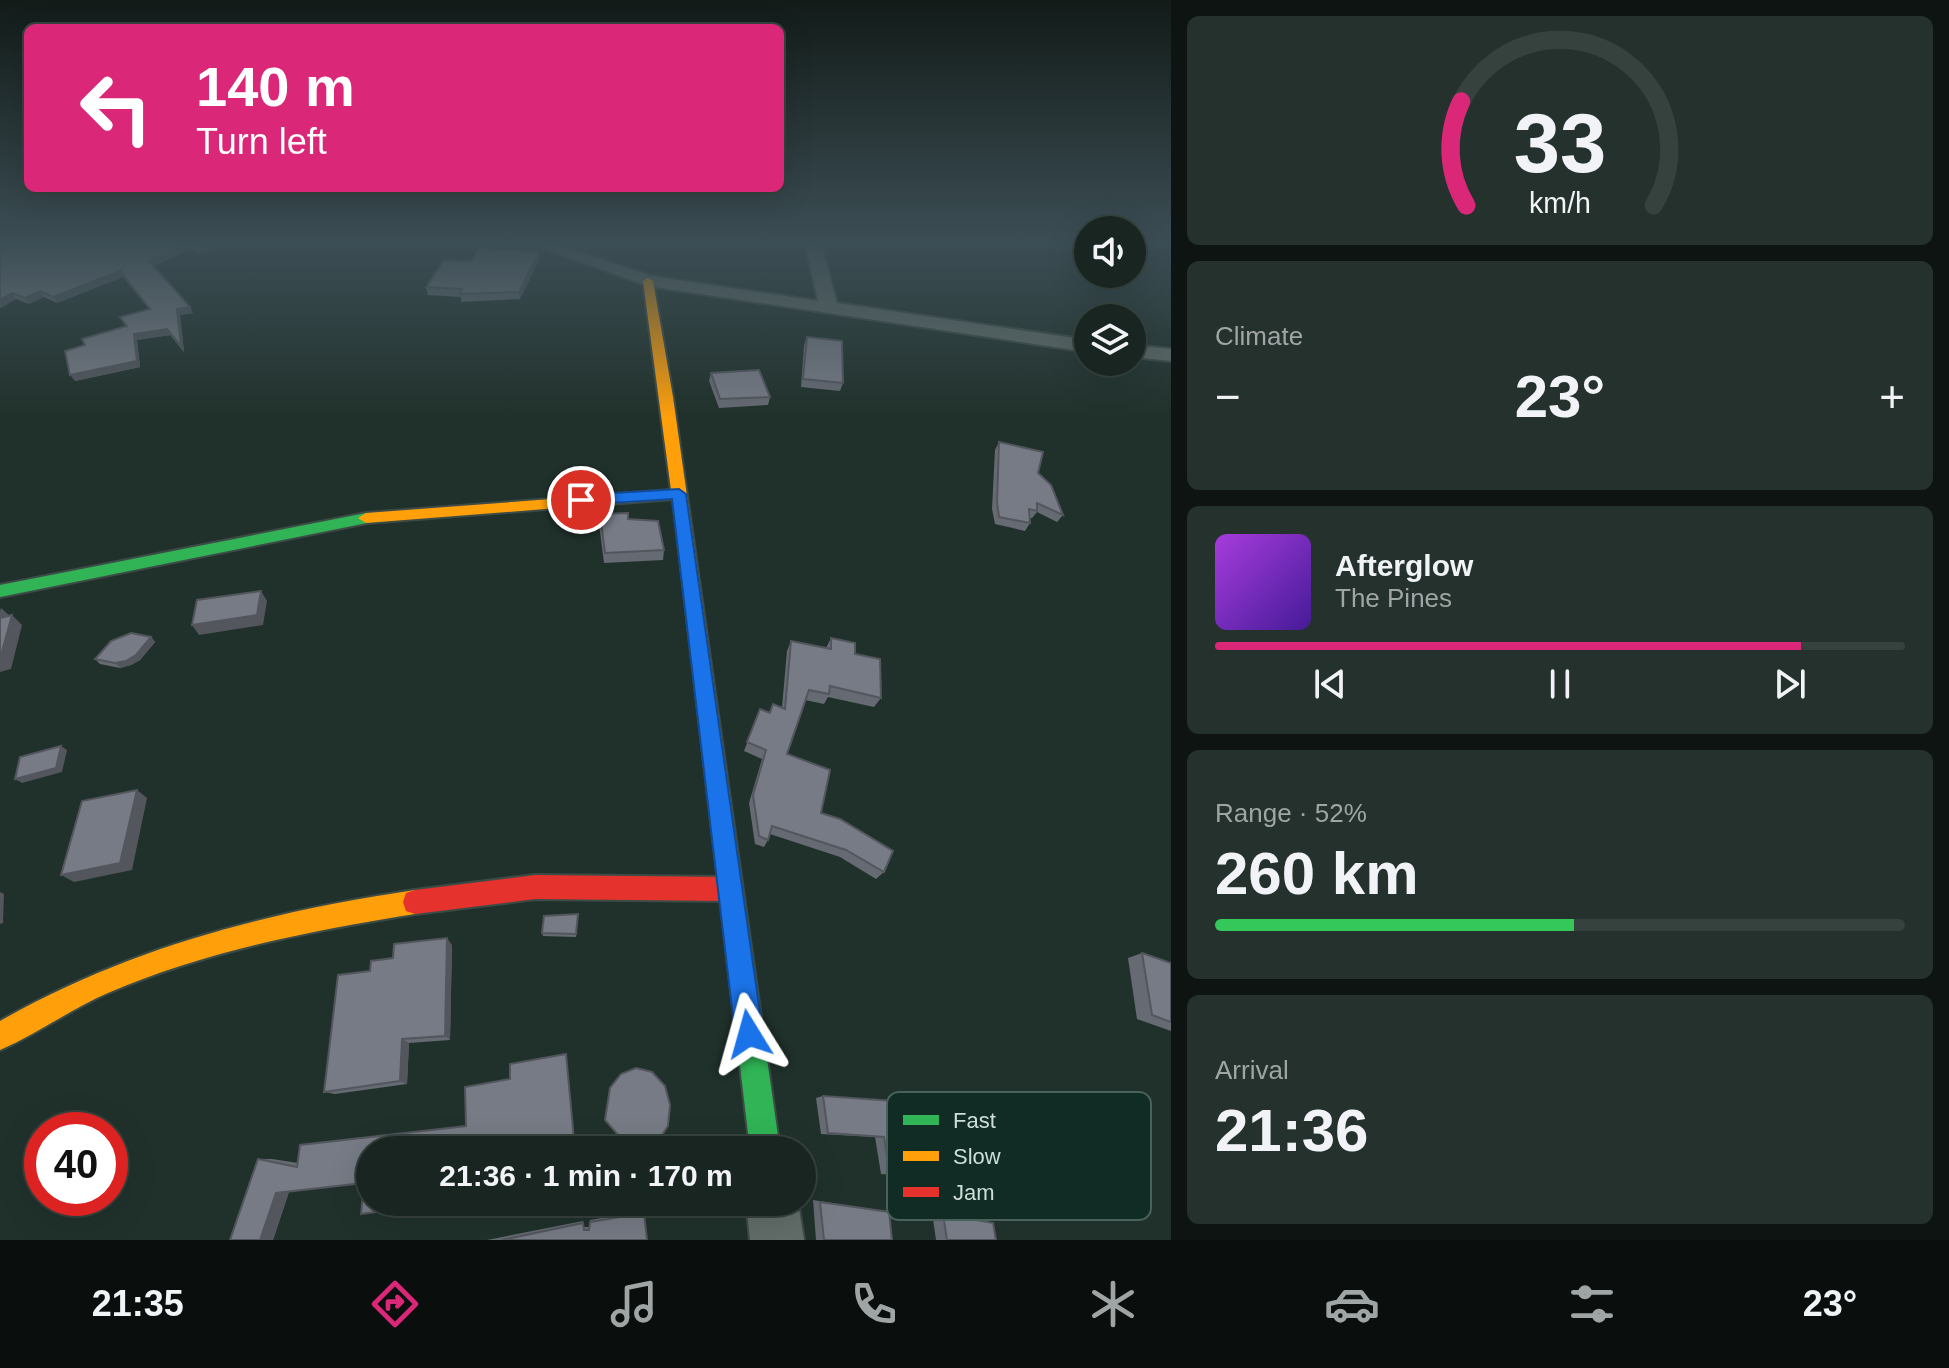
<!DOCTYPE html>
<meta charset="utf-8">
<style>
:root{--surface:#182520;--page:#25312d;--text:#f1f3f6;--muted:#9fa5a5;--line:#36423e;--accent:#db2777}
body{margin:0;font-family:Helvetica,sans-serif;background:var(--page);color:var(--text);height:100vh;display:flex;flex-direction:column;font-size:30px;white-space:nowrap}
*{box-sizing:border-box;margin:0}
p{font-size:26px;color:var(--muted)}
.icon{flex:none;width:44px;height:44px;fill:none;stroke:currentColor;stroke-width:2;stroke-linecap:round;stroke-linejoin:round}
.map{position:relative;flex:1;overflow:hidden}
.details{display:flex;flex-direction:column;gap:16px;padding:16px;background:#0d1412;width:778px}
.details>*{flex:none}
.hud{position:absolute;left:24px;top:24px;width:760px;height:168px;border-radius:12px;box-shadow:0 8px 32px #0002,0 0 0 2px var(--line);background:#db2777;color:#fff;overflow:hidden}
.buttons{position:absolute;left:1074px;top:216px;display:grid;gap:16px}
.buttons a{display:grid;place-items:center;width:72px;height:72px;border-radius:50%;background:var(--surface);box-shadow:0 8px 32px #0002,0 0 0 2px var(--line);font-size:40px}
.speed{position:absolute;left:24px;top:1112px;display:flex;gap:16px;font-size:40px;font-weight:700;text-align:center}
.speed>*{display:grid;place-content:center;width:104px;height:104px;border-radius:50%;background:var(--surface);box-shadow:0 8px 32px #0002,0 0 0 2px var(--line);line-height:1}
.speed .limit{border:12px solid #d22;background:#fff;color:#111}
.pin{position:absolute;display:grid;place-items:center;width:68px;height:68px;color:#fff;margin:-34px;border:4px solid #fff;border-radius:50%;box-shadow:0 2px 8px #0007}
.me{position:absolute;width:88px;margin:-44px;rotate:352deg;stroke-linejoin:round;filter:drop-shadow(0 0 6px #0008)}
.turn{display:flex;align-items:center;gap:28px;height:168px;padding:0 40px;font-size:36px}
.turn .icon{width:104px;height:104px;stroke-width:2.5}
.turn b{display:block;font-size:56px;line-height:68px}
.big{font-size:60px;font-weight:700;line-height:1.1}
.details .card{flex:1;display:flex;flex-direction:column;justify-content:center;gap:12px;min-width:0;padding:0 28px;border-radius:12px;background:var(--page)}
.details .dial{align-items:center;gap:0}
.dial svg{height:208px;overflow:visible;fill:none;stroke:var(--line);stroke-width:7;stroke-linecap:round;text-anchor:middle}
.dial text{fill:var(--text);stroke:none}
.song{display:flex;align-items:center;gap:24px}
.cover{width:96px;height:96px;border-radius:12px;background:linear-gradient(135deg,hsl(280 70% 55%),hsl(260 70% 35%))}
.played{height:8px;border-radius:4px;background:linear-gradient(90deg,var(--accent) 85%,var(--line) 85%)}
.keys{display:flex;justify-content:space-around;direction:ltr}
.heat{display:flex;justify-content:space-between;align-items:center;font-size:44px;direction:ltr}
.charge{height:12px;border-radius:6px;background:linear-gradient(90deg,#34c759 52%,var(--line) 0)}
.trip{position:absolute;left:356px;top:1136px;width:460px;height:80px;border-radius:40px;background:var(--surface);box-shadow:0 8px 32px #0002,0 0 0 2px var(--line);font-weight:700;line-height:80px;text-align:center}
.menu{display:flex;height:128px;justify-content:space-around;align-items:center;background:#0a0f0d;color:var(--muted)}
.menu .icon{width:56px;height:56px}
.menu .selected{color:var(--accent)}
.menu b{font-size:36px;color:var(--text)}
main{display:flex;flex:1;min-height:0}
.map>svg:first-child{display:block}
</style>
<main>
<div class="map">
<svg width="1171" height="1240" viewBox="0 0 1171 1240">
<rect width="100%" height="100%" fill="#20312b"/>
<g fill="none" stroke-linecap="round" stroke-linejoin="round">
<!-- street casing -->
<g stroke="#3d4b46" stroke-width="4">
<g id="street">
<path d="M532,244h24l95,32 167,25 -13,-57h16l16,59 251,37v12l-440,-66z"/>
<path d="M1132,345l39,4v12l-39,-4z"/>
<path d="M746,1202h52l6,38h-54z"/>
</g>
</g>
<!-- fast casing -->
<g stroke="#3d4b46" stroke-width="4">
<g id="fast">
<path d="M366,513l8,5 -2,4 -372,75v-12z"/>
<path d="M721,802l8,3 3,8 48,337h-30l-40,-337 3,-8z"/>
</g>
</g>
<!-- slow casing -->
<g stroke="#3d4b46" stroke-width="4">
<g id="slow">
<path d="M648,278l5,3 20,116 59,416 -3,8 -8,3 -8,-3 -3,-8 -37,-314 -307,24 -8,-5 8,-5 305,-23 -28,-209z"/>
<path d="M415,890l9,3 3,9 -3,9 -9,3c-105,17 -209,37 -307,79 -37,16 -71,41 -108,57v-29c130,-74 268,-109 415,-131z"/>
</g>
</g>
<!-- jam casing -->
<g stroke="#3d4b46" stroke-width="4">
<path id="jam" d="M535,875l194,2 9,3 3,9 -3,9 -9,3 -194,-2 -120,15 -9,-3 -3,-9 3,-9 9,-3z"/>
</g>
<!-- street -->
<use href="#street" fill="#626d69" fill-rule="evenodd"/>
<!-- fast -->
<use href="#fast" fill="#30b455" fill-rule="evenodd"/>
<!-- slow -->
<use href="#slow" fill="#ff9f0a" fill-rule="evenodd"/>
<!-- jam -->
<use href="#jam" fill="#e5322d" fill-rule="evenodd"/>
</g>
<!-- wall -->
<g fill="#666a72">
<path d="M0,244h230l-30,9 -10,-4 -36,17 36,41 3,6 -13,2 4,37 -14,-17 -33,5 3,27 -65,14 10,-36 41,-18 -6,-10 29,-8 -26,-32 -66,26 -13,-6 -15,7 -13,-5 -16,9z"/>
<path d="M539,260l-19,39 -59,3v-5l-33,-2 -2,-8 45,-26z"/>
<path d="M807,337l36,46 -3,8 -39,-4 3,-42z"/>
<path d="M711,373l59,24 -2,8 -49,3 -10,-27z"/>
<path d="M999,442l39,31 25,42 -6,7 -20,-10 -5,6h-2v5l-5,8 -30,-7 -3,-15 3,-59z"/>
<path d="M600,514l28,5 36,31 -1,10 -59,3 -5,-39z"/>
<path d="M151,637l4,5 -15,18 -9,5 -11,3 -20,-4 -5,-5z"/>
<path d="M831,638l24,16 26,44 -7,9 -46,-10 -4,7 -19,-4 -18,54 34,59 63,59 -8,7 -36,-22 -70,-23 -2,6 -4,7 -9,-3 -6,-41 13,-44 -18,-8 16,-42 9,3 4,-8 9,3 5,-56 4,-10 35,7z"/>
<path d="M578,914l-2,23 -33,-1 -1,-3z"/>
<path d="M452,945l-2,95 -41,3 -2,41 -72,10 -11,-2 46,-121 23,-13z"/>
<path d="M1142,953l29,10v68l-34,-12 -9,-61z"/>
<path d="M823,1096l100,7 16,75 -58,-4 -6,-37 -54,-3 -5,-36z"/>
<path d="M576,1150l-212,33 -75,9 -16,48 -15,-81h14l26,4z"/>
<path d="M813,1200l76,12 3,28h-76z"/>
<path d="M642,1211l2,2 3,27h-160l96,-19 1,6h5l1,-7z"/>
<path d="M932,1212l61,11 3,17h-60z"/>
</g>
<!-- shaded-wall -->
<g fill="#53565d">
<path d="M185,244h3l2,5 -38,18 -3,-6z"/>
<path d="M208,244h22l-30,9 -3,-6z"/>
<path d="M539,252v8l-19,39 -1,-7z"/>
<path d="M120,271l3,6 -66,26 -4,-6z"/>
<path d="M40,291l4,6 -15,7 -4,-6z"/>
<path d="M12,293l4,6 -15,9 -1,-8z"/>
<path d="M190,307l3,6 -13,2 4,37 -3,-6 -4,-37z"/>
<path d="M167,329l3,6 -33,5 3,27 -65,14 -5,-6 64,-41z"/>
<path d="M261,591l6,10 -4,24 -64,10 -7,-10z"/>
<path d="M1,608l10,9 1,-2 10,10 -11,44 -11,3v-61z"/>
<path d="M151,637l4,5 -15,18 -9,5 -11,3 -5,-5z"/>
<path d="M61,746l6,4 -5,22 -40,11 -7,-4z"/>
<path d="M137,790l10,8 -15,72 -58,12 -13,-7z"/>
<path d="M0,892l4,2 -1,29 -3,1z"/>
<path d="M447,938l5,7 -2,95 -5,-4z"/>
<path d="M402,1039l7,4 -2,41 -7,-3z"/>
<path d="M289,1191l-16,49h-13l16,-47z"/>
</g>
<!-- building -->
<g fill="#777b85" stroke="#53565d" stroke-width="2">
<path d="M0,244h185l-36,17 41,46 -13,2 4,37 -14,-17 -33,5 3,27 -67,14 -5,-24 20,-6 -3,-6 45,-13 -7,-9 30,-8 -30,-38 -67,26 -13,-6 -15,7 -13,-5 -12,7z"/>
<path d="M191,244h17l-11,3z"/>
<path d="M480,248l59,4 -20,40 -59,2 2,-5 -36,-2 18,-27 27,1z"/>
<path d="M807,337l35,4 1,42 -40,-4z"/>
<path d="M759,370l11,27 -50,2 -9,-26z"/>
<path d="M999,442l44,10 -5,21 13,12 12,30 -26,-12v8l-8,-2 1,14 -31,-6 -2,-15z"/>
<path d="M628,513v6l30,2 6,29 -59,3 -5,-39z"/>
<path d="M261,591l-4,24 -65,10 5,-25z"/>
<path d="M12,615l-12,44v-41z"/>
<path d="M131,633l20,4 -15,18 -10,6 -11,2 -20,-4 16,-18z"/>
<path d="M831,638l24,5v11l25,5 1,39 -51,-12 -1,8 -20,-4 -22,64 43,16 -9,43 19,6 53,32 -9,21 -38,-22 -74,-24 -4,14 -9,-4 -6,-41 13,-45 -19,-8 13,-33 10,4 3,-9 12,5 6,-68 40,8z"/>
<path d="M61,746l-5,22 -41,11 5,-22z"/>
<path d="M137,790l-17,73 -59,12 21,-74z"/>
<path d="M578,914l-2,20 -34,-1 2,-17z"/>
<path d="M447,938l-2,98 -43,3 -2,42 -76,11 14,-117 32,-4 1,-10 22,-3 1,-14z"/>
<path d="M1142,953l29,10v59l-19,-7z"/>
<path d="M566,1054l9,96h-205v52h79l-88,12 3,-31 -88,10 -16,47h-30l28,-81 39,8 3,-22 166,-19 -1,-39 45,-8v-15z"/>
<path d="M636,1068l16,4 13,14 5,19 -2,21 -10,15 -17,7 -16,-5 -20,-23 5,-32 11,-14z"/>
<path d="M823,1096l100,7 16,75 -49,-3 -6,-38 -56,-4z"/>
<path d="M820,1202l69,10 3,28h-68z"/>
<path d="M644,1213l3,27h-145l81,-17 1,7h5l1,-8z"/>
<path d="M943,1214l50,9 3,17h-49z"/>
</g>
<!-- sky -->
<linearGradient id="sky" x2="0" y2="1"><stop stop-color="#121b18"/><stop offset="0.58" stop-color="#3c4e55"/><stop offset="1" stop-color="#3c4e55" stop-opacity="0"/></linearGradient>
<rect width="1171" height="418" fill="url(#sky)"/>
<!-- route -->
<path fill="#1a73e8" stroke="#114b97" stroke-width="2" d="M679,489l7,5 77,540 -4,10 -10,4 -10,-4 -4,-10 -63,-535 -91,6 -8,-5 8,-5z"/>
<!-- legend -->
<rect x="887" y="1092" width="264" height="128" rx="12" fill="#102c24" stroke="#49615a" stroke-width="2"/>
<rect x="903" y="1115" width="36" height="10" fill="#30b455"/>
<rect x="903" y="1151" width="36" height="10" fill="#ff9f0a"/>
<rect x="903" y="1187" width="36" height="10" fill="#e5322d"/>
<g font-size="22" fill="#cdddd7">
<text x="953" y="1128">Fast</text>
<text x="953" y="1164">Slow</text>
<text x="953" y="1200">Jam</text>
</g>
</svg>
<div class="buttons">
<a><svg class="icon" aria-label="sound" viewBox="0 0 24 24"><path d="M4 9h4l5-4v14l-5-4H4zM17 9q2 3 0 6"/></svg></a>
<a><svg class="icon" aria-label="layers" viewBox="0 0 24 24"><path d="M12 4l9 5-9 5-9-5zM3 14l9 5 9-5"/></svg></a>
</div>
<div class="speed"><div class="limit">40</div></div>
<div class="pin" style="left:581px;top:500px;background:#d93025"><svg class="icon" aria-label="arrive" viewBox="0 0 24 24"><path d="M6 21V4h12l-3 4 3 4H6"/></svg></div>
<svg class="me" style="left:749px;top:1034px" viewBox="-20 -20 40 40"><path d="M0-17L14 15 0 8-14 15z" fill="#1a73e8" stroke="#fff" stroke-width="4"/></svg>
<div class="trip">21:36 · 1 min · 170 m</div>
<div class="hud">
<div class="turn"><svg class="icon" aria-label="left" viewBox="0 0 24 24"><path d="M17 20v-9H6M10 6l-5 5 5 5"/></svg><div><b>140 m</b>Turn left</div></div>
</div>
</div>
<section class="details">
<div class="card dial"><svg viewBox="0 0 100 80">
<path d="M14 69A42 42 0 1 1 86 69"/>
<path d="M14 69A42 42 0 0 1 12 29" stroke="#db2777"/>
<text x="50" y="56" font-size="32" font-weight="700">33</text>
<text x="50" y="72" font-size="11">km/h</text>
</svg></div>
<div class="card"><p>Climate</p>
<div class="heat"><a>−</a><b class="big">23°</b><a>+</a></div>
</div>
<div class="card">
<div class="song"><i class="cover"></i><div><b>Afterglow</b><p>The Pines</p></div></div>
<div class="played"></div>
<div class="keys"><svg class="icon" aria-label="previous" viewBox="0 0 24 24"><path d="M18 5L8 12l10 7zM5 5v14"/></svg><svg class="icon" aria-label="pause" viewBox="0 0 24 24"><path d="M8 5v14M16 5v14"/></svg><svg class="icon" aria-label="next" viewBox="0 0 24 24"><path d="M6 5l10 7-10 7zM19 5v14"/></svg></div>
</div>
<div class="card"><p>Range · 52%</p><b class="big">260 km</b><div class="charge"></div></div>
<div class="card"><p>Arrival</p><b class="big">21:36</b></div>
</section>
</main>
<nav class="menu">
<b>21:35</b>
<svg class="icon selected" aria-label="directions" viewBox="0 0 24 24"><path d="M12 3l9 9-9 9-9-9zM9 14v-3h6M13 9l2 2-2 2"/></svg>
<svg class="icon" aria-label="music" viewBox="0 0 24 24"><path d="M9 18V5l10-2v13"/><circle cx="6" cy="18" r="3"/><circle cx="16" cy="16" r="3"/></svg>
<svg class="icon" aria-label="phone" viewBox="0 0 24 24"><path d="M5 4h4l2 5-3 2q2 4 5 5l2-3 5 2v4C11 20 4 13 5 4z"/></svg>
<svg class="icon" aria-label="climate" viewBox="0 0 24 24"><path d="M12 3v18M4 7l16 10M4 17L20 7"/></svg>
<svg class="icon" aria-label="car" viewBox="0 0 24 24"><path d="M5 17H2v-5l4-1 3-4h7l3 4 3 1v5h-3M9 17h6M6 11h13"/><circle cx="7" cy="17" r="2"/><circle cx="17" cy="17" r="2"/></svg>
<svg class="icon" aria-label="filters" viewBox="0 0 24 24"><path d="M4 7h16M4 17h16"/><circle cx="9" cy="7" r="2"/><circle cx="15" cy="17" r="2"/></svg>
<b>23°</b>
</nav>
